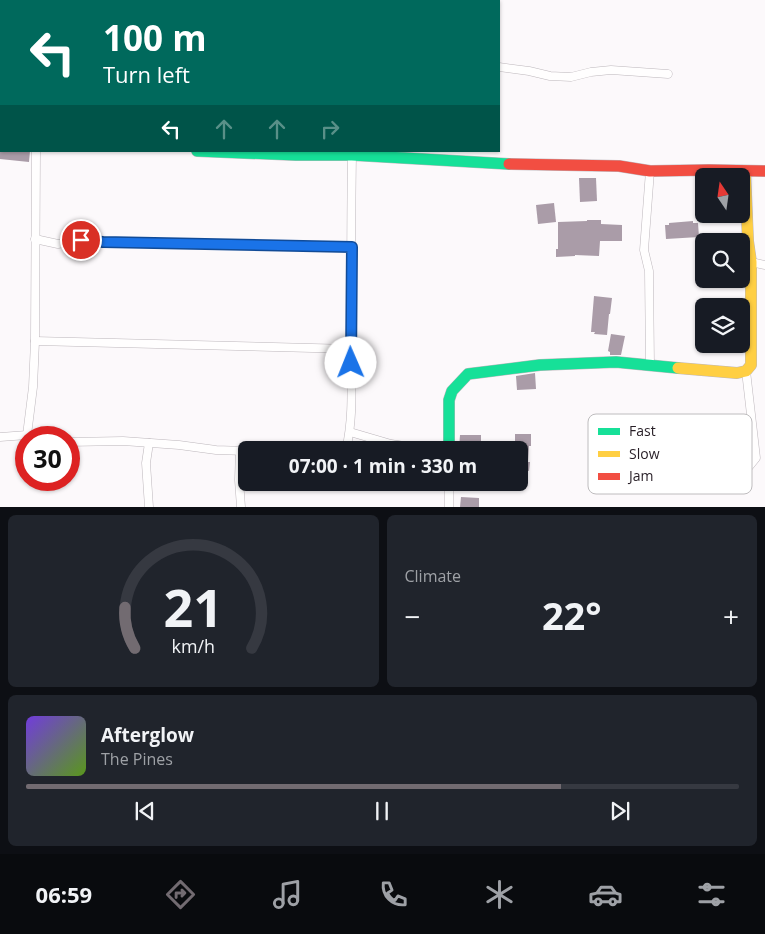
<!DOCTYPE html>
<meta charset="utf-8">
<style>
:root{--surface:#171b24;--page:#20242c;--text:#f1f3f6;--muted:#9ea1a6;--line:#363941;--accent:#726b71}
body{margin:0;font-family:"Open Sans",sans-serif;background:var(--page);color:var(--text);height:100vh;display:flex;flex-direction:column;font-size:19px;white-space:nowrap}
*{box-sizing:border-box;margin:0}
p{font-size:16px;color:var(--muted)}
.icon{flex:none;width:28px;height:28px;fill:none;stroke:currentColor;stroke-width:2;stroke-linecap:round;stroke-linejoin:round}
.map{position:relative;height:507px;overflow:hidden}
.side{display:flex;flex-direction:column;gap:8px;padding:8px;background:#0d0f14;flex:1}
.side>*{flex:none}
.top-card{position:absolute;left:0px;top:0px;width:500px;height:152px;box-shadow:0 1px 4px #0004;background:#00695c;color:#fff;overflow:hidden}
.needle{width:32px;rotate:347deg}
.controls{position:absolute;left:695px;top:168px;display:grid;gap:10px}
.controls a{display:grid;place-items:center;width:55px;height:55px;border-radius:8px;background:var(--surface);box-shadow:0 1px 4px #0004;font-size:25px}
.speed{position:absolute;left:15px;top:426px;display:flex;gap:10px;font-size:25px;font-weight:700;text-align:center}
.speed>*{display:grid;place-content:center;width:65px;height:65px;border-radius:50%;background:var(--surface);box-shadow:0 1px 4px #0004;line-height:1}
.speed .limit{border:8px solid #d22;background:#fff;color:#111}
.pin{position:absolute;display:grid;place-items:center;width:42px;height:42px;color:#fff;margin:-21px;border:2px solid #fff;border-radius:50%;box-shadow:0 1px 5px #0007}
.me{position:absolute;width:55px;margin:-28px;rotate:359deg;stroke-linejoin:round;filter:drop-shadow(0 0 4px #0008)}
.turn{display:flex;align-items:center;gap:18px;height:105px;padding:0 20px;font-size:22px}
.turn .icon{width:65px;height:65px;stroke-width:2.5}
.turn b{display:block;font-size:35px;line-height:42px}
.lanes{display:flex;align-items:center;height:48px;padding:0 20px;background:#0003;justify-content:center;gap:25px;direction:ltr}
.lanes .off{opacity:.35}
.big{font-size:38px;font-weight:700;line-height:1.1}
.side .card{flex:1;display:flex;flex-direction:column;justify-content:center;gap:8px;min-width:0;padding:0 18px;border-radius:8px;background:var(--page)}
.side .dial{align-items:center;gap:0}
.dial svg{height:130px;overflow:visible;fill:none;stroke:var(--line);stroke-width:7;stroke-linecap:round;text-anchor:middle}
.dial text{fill:var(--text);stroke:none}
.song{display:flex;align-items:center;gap:15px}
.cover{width:60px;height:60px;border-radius:8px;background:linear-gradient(135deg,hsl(260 70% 55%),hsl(90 70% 35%))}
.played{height:5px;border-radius:2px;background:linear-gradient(90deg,var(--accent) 75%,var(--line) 75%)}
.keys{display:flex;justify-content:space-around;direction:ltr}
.heat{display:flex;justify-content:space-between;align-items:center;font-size:28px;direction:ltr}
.side .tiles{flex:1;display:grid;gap:8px;grid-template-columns:1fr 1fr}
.card:last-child{grid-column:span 2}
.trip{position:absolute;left:238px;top:441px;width:290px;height:50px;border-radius:8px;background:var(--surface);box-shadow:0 1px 4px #0004;font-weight:700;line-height:50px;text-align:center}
.menu{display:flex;height:80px;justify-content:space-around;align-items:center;background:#090b0e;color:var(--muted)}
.menu .icon{width:35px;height:35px}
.menu .on{color:var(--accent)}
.menu b{font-size:22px;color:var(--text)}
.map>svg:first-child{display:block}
</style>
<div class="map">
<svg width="765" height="507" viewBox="0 0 765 507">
<rect width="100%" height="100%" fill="#fcf9fb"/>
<!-- building -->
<g fill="#aa9ca8">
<path d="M0,151h30l-1,11 -29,-3z"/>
<path d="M579,178h17l1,23 -17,1z"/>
<path d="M554,203l2,19 -18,2 -2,-19z"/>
<path d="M587,220h14v4l21,1v16h-22l-1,15 -24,-1v1l-19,1v-8h2v-27l29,-1z"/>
<path d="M693,221v2h5l1,14 -33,2 -1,-14h4v-2z"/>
<path d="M594,296l18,2 -2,16h-1l-2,21 -13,-1 1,-2h-4z"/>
<path d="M611,334l14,2 -4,19h-11v-3l-2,-1z"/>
<path d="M535,373l1,16 -19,1 -1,-14z"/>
<path d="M515,434h16v12h-2l-1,16h2l-1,9 -10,-2v-19h-4z"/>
<path d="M460,435h21v14l-22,-1z"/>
<path d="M461,497l18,1v9h-19z"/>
</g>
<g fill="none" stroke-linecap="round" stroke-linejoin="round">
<!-- street casing -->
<g stroke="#bdb7bc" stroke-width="9">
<g id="street">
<path d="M86,1v-1"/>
<path d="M188,1v-1"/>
<path d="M499,67l30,4 21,5 21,1 20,-5 20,-2 57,4"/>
<path d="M0,143h1"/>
<path d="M650,171l-6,79 5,21 1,95"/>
<path d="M35,239l23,5 23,-4 22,2 249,5"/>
<path d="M751,262l14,3"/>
<path d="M35,341l316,8"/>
<path d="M350,432l41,12 20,3 38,-1"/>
<path d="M27,435l6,-48 2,-46 1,-190"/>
<path d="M0,437l27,-2 12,3"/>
<path d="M69,442l54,-1 56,4 37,5 30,1"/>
<path d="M149,443l-3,20 3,44"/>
<path d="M240,450l-1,30 2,27"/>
<path d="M346,450c8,-34 5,-68 5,-103 0,-64 0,-128 1,-192"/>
<path d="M652,471l75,2 20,-4 9,-11 -10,-87"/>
<path d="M449,507v-25"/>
</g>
</g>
<!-- fast casing -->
<g stroke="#bdb7bc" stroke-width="12">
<g id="fast">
<path d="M197,151l99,4h56l157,9"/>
<path d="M449,450v-50l3,-9 16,-17 72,-9 76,-3 62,6"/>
</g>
</g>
<!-- slow casing -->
<g stroke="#bdb7bc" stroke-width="12">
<path id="slow" d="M678,368l59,5 9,-2 5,-6v-103l-3,-21 -3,-70"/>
</g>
<!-- jam casing -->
<g stroke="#bdb7bc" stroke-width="12">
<path id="jam" d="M509,164l110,2 31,5 59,-1 56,1"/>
</g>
<!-- street -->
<use href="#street" stroke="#fffefe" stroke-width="8"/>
<!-- fast -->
<use href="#fast" stroke="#16e098" stroke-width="11"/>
<!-- slow -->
<use href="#slow" stroke="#ffcf43" stroke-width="11"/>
<!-- jam -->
<use href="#jam" stroke="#f24e42" stroke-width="11"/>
</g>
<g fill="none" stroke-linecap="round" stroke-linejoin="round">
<!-- route casing -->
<g stroke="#114b97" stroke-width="12">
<path id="route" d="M81,240l22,2 249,5 -1,116"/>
</g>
<!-- route -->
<use href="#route" stroke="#1a73e8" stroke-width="9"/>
</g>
<!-- legend -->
<rect x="588" y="414" width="164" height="80" rx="8" fill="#fff" stroke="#bebcbe" stroke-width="1"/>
<rect x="598" y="428" width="22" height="7" fill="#16e098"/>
<rect x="598" y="451" width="22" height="6" fill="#ffcf43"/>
<rect x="598" y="473" width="22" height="7" fill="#f24e42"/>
<g font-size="14" fill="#271e26">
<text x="629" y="436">Fast</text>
<text x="629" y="459">Slow</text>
<text x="629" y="481">Jam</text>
</g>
</svg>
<div class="controls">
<a><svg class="needle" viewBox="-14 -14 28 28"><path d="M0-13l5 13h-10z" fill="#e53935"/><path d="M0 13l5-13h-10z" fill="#9ea1a6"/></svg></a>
<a><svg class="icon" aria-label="search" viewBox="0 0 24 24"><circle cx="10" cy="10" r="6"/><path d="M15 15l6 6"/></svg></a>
<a><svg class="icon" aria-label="layers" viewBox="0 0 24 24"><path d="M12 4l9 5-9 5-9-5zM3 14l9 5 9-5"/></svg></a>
</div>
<div class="speed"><div class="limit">30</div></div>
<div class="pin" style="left:81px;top:240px;background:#d93025"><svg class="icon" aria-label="arrive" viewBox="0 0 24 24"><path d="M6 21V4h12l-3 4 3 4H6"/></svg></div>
<svg class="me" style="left:351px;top:363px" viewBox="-20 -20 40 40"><circle r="19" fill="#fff"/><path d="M0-13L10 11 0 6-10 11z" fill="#1a73e8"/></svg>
<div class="trip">07:00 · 1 min · 330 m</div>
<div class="top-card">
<div class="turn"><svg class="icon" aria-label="left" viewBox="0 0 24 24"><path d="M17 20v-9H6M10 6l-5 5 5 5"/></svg><div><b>100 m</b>Turn left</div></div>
<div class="lanes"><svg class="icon" aria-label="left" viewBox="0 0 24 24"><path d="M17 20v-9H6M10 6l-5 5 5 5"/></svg><svg class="icon off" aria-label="ahead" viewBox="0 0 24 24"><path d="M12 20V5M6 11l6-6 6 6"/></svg><svg class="icon off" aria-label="ahead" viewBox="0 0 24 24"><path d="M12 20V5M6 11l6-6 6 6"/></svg><svg class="icon off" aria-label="right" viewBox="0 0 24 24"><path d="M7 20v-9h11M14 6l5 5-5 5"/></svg></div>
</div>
</div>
<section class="side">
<div class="tiles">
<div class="card dial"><svg viewBox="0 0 100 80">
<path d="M14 69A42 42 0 1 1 86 69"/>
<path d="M14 69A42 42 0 0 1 8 44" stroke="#726b71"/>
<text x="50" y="56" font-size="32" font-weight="700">21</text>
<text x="50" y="72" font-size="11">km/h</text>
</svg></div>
<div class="card"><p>Climate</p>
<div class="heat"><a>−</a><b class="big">22°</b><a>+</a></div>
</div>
<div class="card">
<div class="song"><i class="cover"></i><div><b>Afterglow</b><p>The Pines</p></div></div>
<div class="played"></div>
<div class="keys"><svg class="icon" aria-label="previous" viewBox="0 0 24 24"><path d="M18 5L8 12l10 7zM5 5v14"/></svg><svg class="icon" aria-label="pause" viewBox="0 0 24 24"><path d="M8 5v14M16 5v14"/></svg><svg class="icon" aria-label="next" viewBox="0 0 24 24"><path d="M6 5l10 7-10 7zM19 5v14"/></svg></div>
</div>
</div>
</section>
<nav class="menu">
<b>06:59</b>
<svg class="icon on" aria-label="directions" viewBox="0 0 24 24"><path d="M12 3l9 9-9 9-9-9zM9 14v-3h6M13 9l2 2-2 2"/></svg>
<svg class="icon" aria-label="music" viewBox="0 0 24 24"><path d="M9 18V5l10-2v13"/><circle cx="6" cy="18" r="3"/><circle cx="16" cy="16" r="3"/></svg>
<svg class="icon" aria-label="phone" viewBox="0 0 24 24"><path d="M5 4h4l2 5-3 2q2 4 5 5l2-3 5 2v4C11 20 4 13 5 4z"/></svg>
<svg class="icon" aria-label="climate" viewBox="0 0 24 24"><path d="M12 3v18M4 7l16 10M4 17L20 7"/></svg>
<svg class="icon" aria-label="car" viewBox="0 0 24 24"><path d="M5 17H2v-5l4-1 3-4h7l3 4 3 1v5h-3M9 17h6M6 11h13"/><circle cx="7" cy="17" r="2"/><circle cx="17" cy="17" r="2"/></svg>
<svg class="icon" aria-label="filters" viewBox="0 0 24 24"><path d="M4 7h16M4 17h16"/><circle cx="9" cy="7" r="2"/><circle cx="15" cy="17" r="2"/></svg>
</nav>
